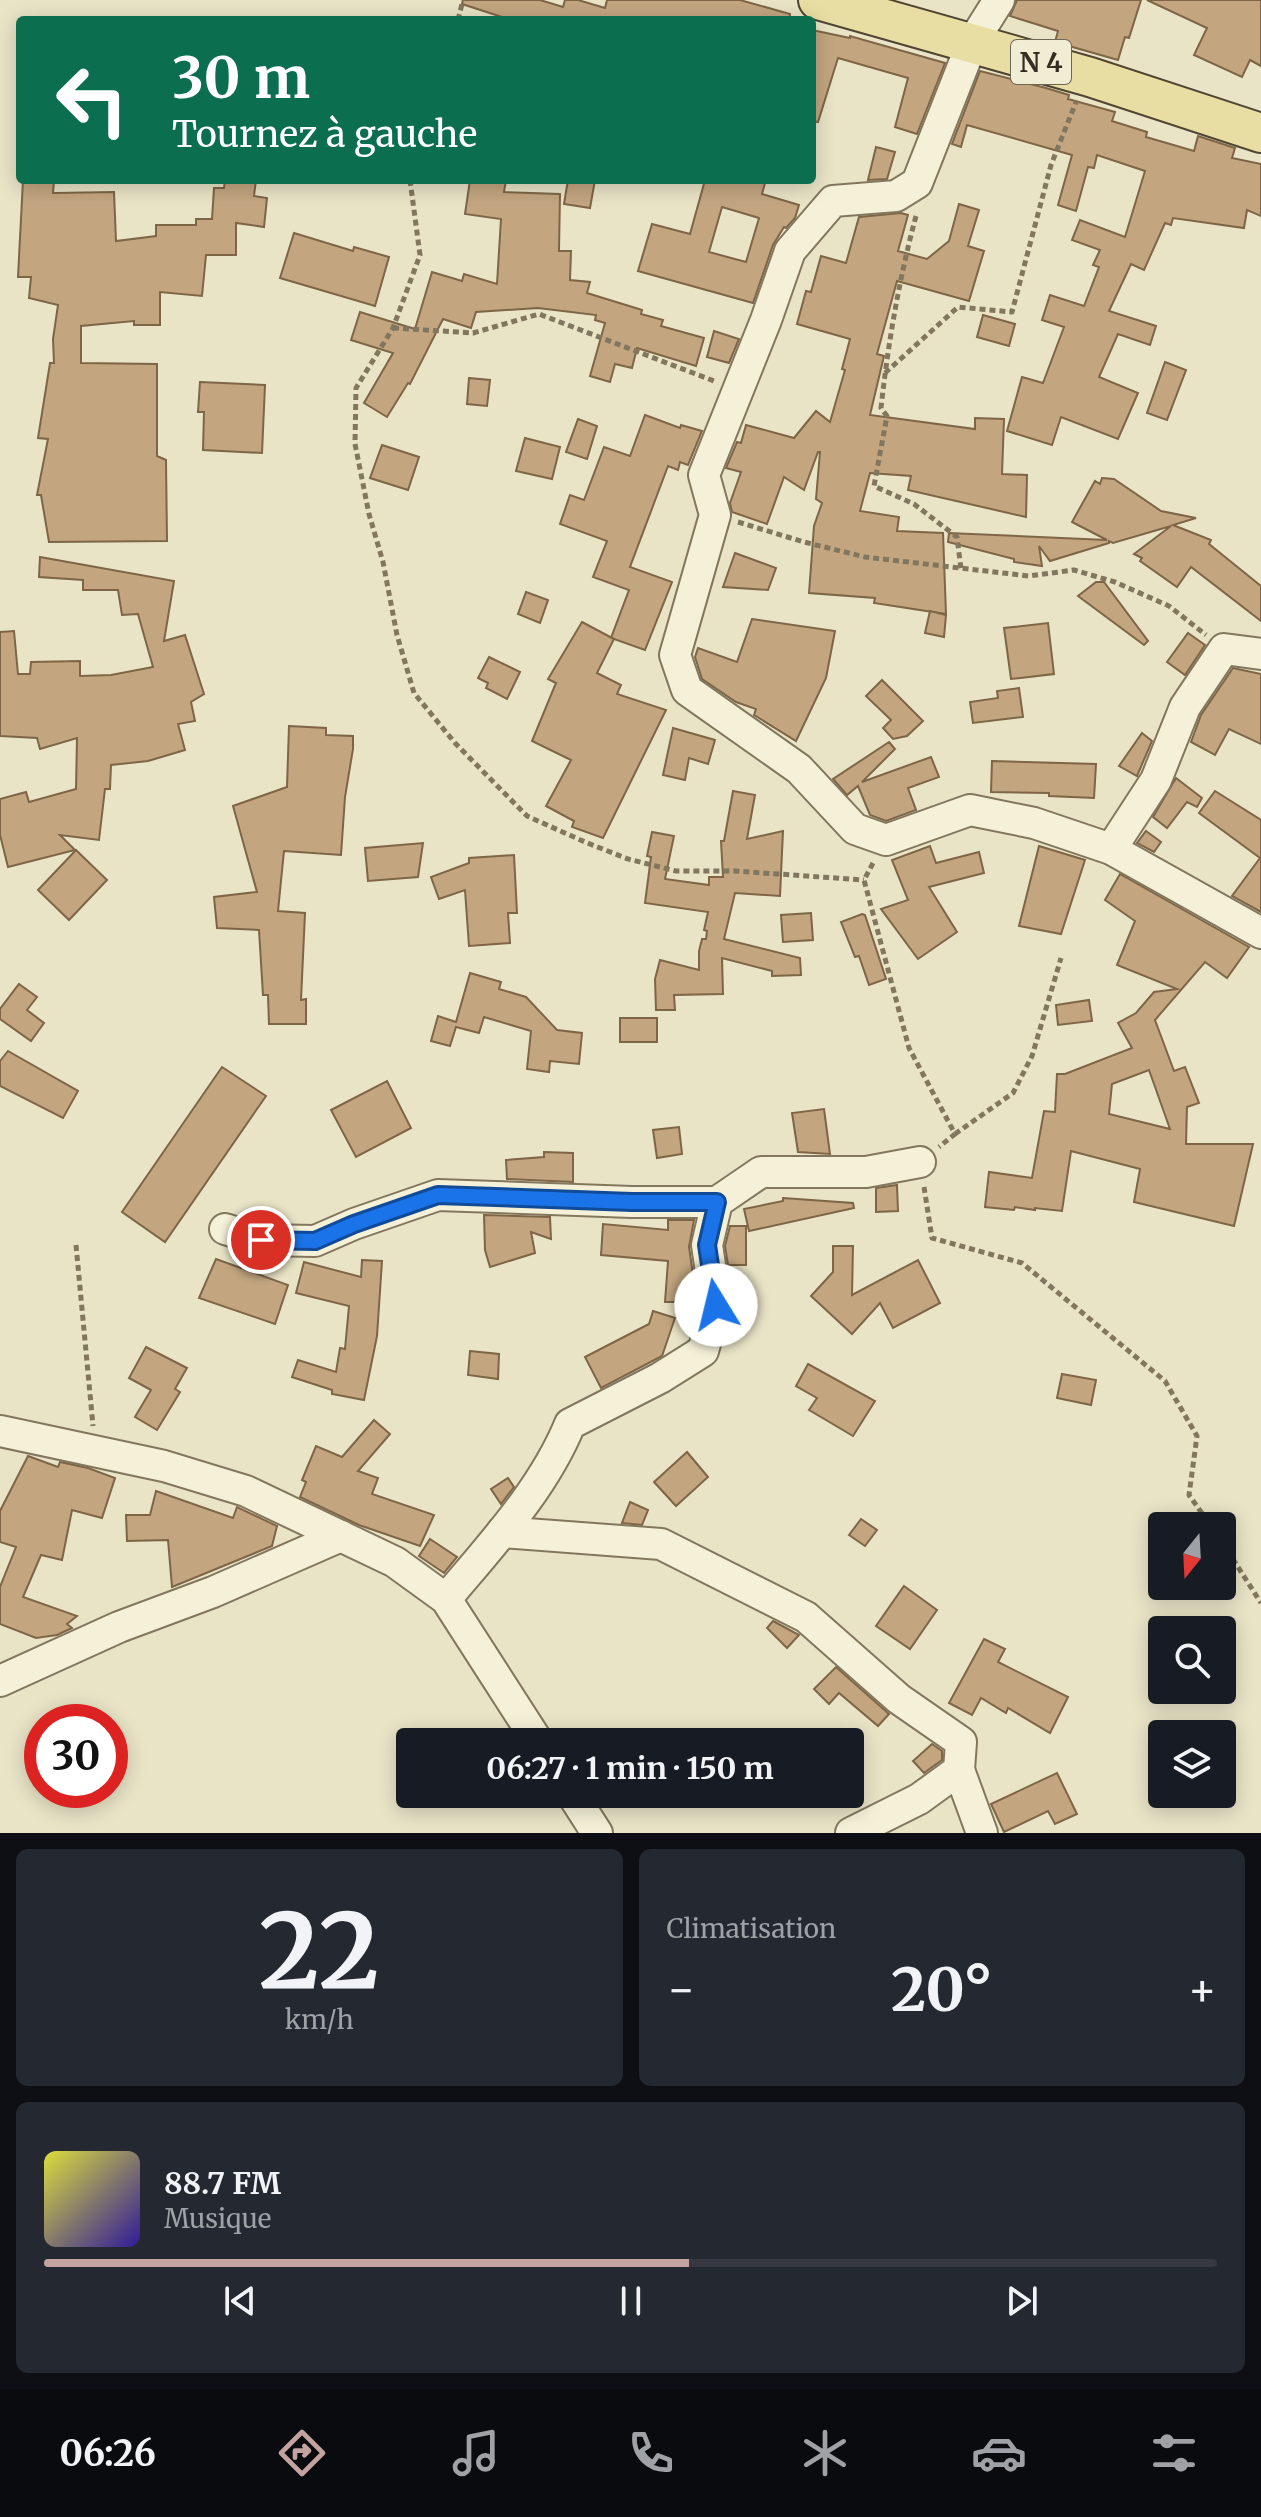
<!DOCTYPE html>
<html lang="fr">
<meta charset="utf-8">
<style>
:root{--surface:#171b24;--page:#242831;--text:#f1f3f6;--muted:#9ea1a6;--line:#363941;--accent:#c3a39f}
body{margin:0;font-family:Merriweather,serif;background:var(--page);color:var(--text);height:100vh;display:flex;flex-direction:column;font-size:30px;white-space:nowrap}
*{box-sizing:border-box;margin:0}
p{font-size:26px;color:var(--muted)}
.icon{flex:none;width:44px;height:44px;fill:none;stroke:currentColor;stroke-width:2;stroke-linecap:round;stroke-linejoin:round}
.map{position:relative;height:1833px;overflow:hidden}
.side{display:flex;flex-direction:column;gap:16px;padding:16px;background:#0d0f14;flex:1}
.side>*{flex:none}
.banner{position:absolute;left:16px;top:16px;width:800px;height:168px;border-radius:8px;box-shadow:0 4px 20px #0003;background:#0b6e4f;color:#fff;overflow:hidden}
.needle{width:52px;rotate:198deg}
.controls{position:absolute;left:1148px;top:1512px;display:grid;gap:16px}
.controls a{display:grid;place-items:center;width:88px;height:88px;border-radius:8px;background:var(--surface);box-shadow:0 4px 20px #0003;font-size:40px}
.speed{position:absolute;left:24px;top:1704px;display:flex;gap:16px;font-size:40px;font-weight:700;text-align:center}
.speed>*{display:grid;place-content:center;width:104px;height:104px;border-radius:50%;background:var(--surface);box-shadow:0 4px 20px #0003;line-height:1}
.speed .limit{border:12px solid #d22;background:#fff;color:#111}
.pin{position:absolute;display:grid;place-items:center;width:68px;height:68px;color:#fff;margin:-34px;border:4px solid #fff;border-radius:50%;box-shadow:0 2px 8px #0007}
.me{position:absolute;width:88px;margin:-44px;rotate:351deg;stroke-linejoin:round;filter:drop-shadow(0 0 6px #0008)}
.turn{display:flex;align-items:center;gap:28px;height:168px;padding:0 24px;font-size:36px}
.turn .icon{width:104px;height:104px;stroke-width:2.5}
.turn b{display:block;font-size:56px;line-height:68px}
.big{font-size:60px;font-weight:700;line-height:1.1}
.side .card{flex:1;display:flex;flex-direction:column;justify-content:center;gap:12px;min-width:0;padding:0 28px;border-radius:12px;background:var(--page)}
.side .dial{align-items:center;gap:0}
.dial b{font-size:104px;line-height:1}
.song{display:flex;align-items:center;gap:24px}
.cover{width:96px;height:96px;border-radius:12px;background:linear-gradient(135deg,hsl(60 70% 55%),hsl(250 70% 35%))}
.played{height:8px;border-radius:4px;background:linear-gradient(90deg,var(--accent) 55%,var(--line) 55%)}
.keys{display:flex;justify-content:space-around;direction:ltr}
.heat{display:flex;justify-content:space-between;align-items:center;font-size:44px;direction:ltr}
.side .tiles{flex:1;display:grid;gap:16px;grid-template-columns:1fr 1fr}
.card:last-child{grid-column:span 2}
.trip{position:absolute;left:396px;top:1728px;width:468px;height:80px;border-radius:8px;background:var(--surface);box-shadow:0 4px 20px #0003;font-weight:700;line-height:80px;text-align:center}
.tab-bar{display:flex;height:128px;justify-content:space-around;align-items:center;background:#090b0e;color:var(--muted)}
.tab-bar .icon{width:56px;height:56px}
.tab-bar .on{color:var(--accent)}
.tab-bar b{font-size:36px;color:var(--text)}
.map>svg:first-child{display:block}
</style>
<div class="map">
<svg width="1261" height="1833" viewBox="0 0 1261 1833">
<rect width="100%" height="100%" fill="#e9e4c6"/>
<!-- building -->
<g fill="#c3a680" stroke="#7e6546" stroke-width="2" fill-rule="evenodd">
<path d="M463,0h77l23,7 2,-7h13l27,8 2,-8h133l50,14v6h-279l-49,-16z"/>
<path d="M1017,0h124l-12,38 -4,-1 -7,23 -63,-18 3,-11 -48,-15z"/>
<path d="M1147,0h114v66l-11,-6 -8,17 -48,-22 13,-27z"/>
<path d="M812,30l38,8v-2l95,27 -28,71 -22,-7 13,-49 -70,-20 -20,64 -6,-1z"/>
<path d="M980,71l66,17 23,7 -1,4 47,13 -3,9 35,11 -1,5 48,14 4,-15 37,12 -3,10 29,6v52l-14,-6 -3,18 -71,-10 -2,7 -6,-2 -21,47 -13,-6 -22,47 47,15 -6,19 -32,-11 -19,43 39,16 -20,46 -57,-22 -9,28 -45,-14 15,-54 21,6 21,-56 -22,-7 8,-25 34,11 15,-39 -6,-2 7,-15 -28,-10 8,-20 45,17 20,-66 -48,-16 -3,13 -6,-1 -12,44 -18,-6 14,-50 -105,-30 -6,22 -9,-3z"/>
<path d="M876,147l19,5 -8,27 -19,1z"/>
<path d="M23,180h31l-1,13 61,-1 2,49 40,-5v-11h40v-6h16l2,-31h10l1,-8h31l-2,16 13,2 -3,29 -28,-4v32h-30l-4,41 -42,-4v33h-26v-4l-53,5v37l76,1v92l9,4 1,81 -118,1 -8,-47h-4l11,-56 -10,-1 12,-75h4l-1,-24 5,-34 -29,-7 2,-21h-13z"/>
<path d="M470,180h36l-2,12 56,2 -1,57h12l-1,29 20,2 -3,11 55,17 -1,4 22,6 -2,6 43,12 -8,28 -59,-18 -5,20 -17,-4 -5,18 -20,-6 15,-53 -10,-3 1,-5 -58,-7 -62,4 -5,16 -28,-9 -33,65 -2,-1 -21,34 -23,-14 29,-50 -42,-13 9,-28 55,17 17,-57 30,9 2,-7 33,10 4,-65 -36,-5z"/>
<path d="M568,180h27l-5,28 -26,-4z"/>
<path d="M705,180h49l11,3 -3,11 37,11 -4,13 -9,10 -2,-1 -11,18 -20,58 -115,-32 14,-47 38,10zM722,207l37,11 -13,44 -37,-10z"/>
<path d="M959,204l20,6 -11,36 16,5 -15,50 -72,-20 -20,73 7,2 -14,59 105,14v-11l29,1 -2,55 25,1 -1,42 -118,-27 3,-14 -41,-3 -10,38 39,6 -2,14 46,2 3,81 -72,-11 1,-5 -66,-5 5,-67 8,-23 -6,-4 4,-47h-2l-14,38 -20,-13 -17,47 -35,-12 -2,-9 11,-31 -15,-4 11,-26 4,1 5,-18 48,13 22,-27 14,11 15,-52 -3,-1 8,-30 -53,-15 9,-33 5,1 10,-36 25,7 13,-46 42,-4 7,2 -10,36 29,8 22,-18z"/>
<path d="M294,233l59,18 1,-4 35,10 -14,49 -95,-28z"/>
<path d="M983,315l32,9 -6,22 -32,-9z"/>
<path d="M714,331l25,8 -10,24 -22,-6z"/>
<path d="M1165,362l21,8 -19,50 -20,-7z"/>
<path d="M469,378l21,2 -3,26 -20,-2z"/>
<path d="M200,382l65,3 -3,68 -59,-3 1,-38h-6z"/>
<path d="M645,415l35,13 1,-3 21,6 -14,34 -8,-3 -2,8 -10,-4 -38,101 42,15 -27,68 -34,-12 18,-48 -36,-13 14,-36 -47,-17 10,-29 14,5 20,-53 26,9z"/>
<path d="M578,419l19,7 -10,33 -21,-7z"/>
<path d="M525,438l35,9 -8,32 -36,-8z"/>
<path d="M382,445l37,12 -11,33 -38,-12z"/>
<path d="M1102,478l12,1 47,32 35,7 -23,7 38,15 -2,4 52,42v35l-70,-54 -14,20 -37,-26 2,-3 -8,-4 37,-28 -58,17 -4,-2v2l-59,18 -11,-15 3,20 -28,-4v-3l-66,-17 1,-9 158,7 -35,-18 23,-41 5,3z"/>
<path d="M735,553l41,15 -8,22 -45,-3z"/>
<path d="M40,557l134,24 -10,60 21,-6 19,59 -13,8 4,19 -17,3 7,26 -37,11 -37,4 -1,24h-5l-6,51 -39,-5 15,15 -67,17 -8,-32v-36l26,-7 3,10 47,-13 1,-51 -37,11 -3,-11 -37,-2v-104l14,-1 4,43h12l1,-12 49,-1v15l31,-1 42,-8 -15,-53 -16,1 -4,-25h-35v-10l-44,-3z"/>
<path d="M1096,582h8l44,59 -4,4 -66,-49z"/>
<path d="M526,592l22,8 -8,23 -22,-9z"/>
<path d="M930,611l16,4 -2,22 -19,-4z"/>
<path d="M752,619l83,12 -9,47 -30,63 -42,-26 2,-6 -20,-7 -34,-23 -7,-22 3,-9 39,14z"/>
<path d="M582,622l32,17 -17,34 24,12 -4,9 49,16 -63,128 -31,-11 2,-6 -28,-15 25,-46 -39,-19 24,-58 -8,-4z"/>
<path d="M1048,623l6,51 -43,5 -7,-51z"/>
<path d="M1188,633l17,12 -20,30 -18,-13z"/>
<path d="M489,657l31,15 -13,27 -21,-11 2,-5 -10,-5z"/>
<path d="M1233,668l28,6v70l-32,-15 -14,26 -24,-13 10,-27z"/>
<path d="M882,680l41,41 -16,15 -14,3 -10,-11 8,-8 -25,-24z"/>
<path d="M1019,688l4,29 -50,6 -3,-21 28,-4 -1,-7z"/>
<path d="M289,726l37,2v7l27,1v13l-8,48 -4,58 -57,-4 -6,60 27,2 -4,87 5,-1v25h-37l-1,-29h-5l-4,-65 -42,-2 -3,-31 43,-5 -24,-86 54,-19z"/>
<path d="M673,728l42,12 -7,24 -19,-6 -4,22 -22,-5z"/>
<path d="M1142,733l10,8 -15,35 -18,-10z"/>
<path d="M889,742l6,7 -33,33 69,-25 8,20 -31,11 8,22 -30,11 -16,-6 -12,-29 -11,9 -14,-16z"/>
<path d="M992,761l104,3 -2,34 -45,-2v-3l-58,-1z"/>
<path d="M1176,778l26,20 -5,9 -10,-5 -20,26 -14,-11z"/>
<path d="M733,791l22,4 -8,44 36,-8 -3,65 -45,-3 -11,46 76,19 1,17 -29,1v-5l-50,-13 1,36 -49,1 1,15h-19l-1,-31 5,-19 39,10v-19l3,-12h4l1,-8 -3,-1 4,-18 -63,-9 6,-46 -4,-1 5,-24 22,4 -9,43 44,6v-8h14l-2,-36h3z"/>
<path d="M1215,791l46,29v92l-29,-16 28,-38 -61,-45z"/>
<path d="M1146,831l15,11 -7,10 -17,-9z"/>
<path d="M423,843l-5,34 -50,4 -3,-33z"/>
<path d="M930,846l6,17 43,-11 5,21 -55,14 28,45 -39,27 -37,-50 27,-9 -16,-40z"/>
<path d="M1039,846l46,14 -24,74 -42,-8z"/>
<path d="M76,850l31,30 -38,40 -31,-30z"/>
<path d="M514,855l3,58h-9l2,30 -41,3 -4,-56 -26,9 -8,-22 38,-14v-5z"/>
<path d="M1120,874l129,73 -22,31 -22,-16 -50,58 19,51 11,-4 14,36 -12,4 -1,37h67l-19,82 -100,-24 6,-33 -69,-18 -9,60 -27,-3v2l-20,-3 -1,3 -29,-3 4,-35 43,6 12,-67 11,1 2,-38h8l67,-26 -14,-25 18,-10 18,-21 23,-3 -60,-24 18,-44 -30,-21zM1149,1070l21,59 -61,-15 3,-30z"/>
<path d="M811,913l2,27 -30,2 -2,-27z"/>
<path d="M862,914l3,1 21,64 -17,6 -10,-29 -4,1 -14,-35z"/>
<path d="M470,973l31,9 -2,7 27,8 31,33 25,3 -3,31 -29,-3 -1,11 -22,-3 4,-38 -47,-14 -5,16 -23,-6 -6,19 -19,-5 7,-25 18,6z"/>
<path d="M19,984l18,13 -10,13 17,13 -13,18 -31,-22v-10z"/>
<path d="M1089,1000l3,21 -34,4 -2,-20z"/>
<rect x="620" y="1018" width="37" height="24"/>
<path d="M8,1051l70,40 -15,27 -63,-32v-25z"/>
<path d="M222,1067l44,29 -101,146 -43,-30z"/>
<path d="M387,1081l24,47 -55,29 -25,-47z"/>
<path d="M824,1109l6,45 -32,-2 -6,-39z"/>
<path d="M679,1127l3,27 -25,4 -4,-28z"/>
<path d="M544,1152l29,1v29l-66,-3 -1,-19 38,-3z"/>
<path d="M897,1185l1,26 -22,1v-24z"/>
<path d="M783,1198l70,5 1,5 -105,23 -5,-22 39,-8z"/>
<path d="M484,1215l66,2 1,22 -20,-7 4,21 -45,14 -5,-17z"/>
<path d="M668,1220h26l-5,27 8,55h-32l3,-41 -67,-6 2,-31 65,6z"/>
<path d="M730,1226h16v39h-18l-3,-19z"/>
<path d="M833,1246h20l-1,49 66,-35 22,43 -47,25 -13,-25 -28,31 -41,-38 22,-24z"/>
<path d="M216,1259l72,26 -13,39 -76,-26z"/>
<path d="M362,1260l20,1 -5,75 -13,64 -32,-6v-4l-40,-13 6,-17 38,12 4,-24 5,1 4,-43 -53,-13 8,-31 57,15z"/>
<path d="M653,1311l22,7 -13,38 -61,32 -16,-31 64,-33z"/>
<path d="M146,1347l41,21 -12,21 5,3 -23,38 -22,-13 16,-27 -22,-12z"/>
<path d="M470,1351l29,3 -1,25 -30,-4z"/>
<path d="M808,1364l67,37 -22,35 -44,-26 8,-12 -21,-12z"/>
<path d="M1062,1374l34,6 -5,25 -34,-7z"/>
<path d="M374,1420l16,14 -32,37 20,7 -6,16 62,21 -14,31 -61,-21 -59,-28 6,-15 -4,-2 14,-34 26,11z"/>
<path d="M687,1452l21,25 -32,29 -22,-24z"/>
<path d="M28,1456l30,11 2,-5 28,6 27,10 -13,40 -30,-8 -10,50 -21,-5 -18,42 54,19 -10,8 5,4 -15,7 -21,3 -36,-14v-37l16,-40 -16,-5v-31z"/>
<path d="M508,1478l6,9 -13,17 -10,-15z"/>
<path d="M156,1491l77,27 4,-11 40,19 -5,20 -100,41 -4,-47 -41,1 -1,-26h24z"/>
<path d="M630,1502l18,8 -6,15 -20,-2z"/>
<path d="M861,1519l16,11 -12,16 -16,-11z"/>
<path d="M430,1539l27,18 -13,16 -25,-17z"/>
<path d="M904,1586l33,24 -27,39 -34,-23z"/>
<path d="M773,1621l26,14 -12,13 -20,-20z"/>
<path d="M984,1639l21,10 -7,13 70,35 -18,36 -42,-25 -2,5 -25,-15 -9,17 -23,-12z"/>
<path d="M836,1667l53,47 -11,12 -39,-33 -10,11 -15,-15z"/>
<path d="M932,1744l10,7v9l-18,13 -11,-12z"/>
<path d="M1057,1773l20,41 -22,10 -7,-13 -44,21 -13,-28z"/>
</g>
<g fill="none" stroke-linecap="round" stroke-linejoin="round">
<!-- minor casing -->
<g stroke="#82775e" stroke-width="34">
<g id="minor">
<path d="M999,0l-27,43 -55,140 -21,13 -63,5 -43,50 -24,69 -62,155 11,40 -40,140 12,35 112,79 56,60 31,11 84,-30 64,13 77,26 150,84"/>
<path d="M1111,849l45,-69 29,-73 39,-58 37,5"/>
<path d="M225,1229l36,11 54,1 39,-17 84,-29 194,7h85"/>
<path d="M0,1431l164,35 82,25 149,71 51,37 92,143"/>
<path d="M502,1532l159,12 145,73 93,82 62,43 -2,28 -40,29 -68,34"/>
<path d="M446,1599c45,-54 97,-109 124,-175l90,-46 43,-27 13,-46 -9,-60 10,-43 44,-30h105l54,-10"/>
<path d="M0,1681l119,-54 94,-35 128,-56"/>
<path d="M959,1770l23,63"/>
<path d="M572,1794l25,39"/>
</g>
</g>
<!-- major casing -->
<g stroke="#504531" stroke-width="42">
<path id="major" d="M818,0l272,77 171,56"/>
</g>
<!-- path -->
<g stroke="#82775e" stroke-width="5" stroke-dasharray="6 4" stroke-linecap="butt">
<path d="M458,20l5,-20"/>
<path d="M410,180l10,75 -27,73 -37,60 -1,56 14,70 14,48 14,73 17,58 41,50 72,73 58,26 43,17 48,12h59l129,9"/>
<path d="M916,216c-17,63 -28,128 -35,192l6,8 -13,70 40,18 43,33 4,32"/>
<path d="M393,328l80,5 66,-19 175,67"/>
<path d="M885,373l73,-66 54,5 39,-147 25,-63"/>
<path d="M738,522l66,20 61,15 164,19 45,-6 41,12 54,24 37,29"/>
<path d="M873,863l-9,17 45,168 46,86 -16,13"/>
<path d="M955,1134l58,-41 19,-37 29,-98"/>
<path d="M924,1187l8,51 90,25 143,118 32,55 -8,59 22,31"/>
<path d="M76,1245l17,181"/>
<path d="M1222,1542l39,61"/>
</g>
<!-- minor -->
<use href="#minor" stroke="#f5f1d8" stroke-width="30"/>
<!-- major -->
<use href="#major" stroke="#e8dda2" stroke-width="38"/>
</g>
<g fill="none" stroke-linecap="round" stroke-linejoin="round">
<!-- route casing -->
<g stroke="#114b97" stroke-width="20">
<path id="route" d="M261,1240l54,1 39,-17 84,-29 194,7h85l-10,43 9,60"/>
</g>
<!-- route -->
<use href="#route" stroke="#1a73e8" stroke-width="14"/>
</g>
<g text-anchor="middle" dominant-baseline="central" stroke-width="8" stroke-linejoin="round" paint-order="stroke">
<!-- shield labels -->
<rect fill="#f1edd4" stroke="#6d6756" stroke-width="2" x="1011" y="40" width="60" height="44" rx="6"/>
<g font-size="26" font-weight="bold" fill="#342d20">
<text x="1041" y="62">N 4</text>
</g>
</g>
</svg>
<div class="controls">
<a><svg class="needle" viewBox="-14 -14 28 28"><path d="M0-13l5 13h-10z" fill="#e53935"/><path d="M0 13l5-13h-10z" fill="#9ea1a6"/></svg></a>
<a><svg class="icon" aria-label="search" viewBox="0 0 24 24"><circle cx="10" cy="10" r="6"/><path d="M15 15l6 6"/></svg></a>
<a><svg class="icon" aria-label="layers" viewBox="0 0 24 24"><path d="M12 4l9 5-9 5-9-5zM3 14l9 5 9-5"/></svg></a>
</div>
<div class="speed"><div class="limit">30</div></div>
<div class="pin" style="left:261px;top:1240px;background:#d93025"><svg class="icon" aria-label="arrive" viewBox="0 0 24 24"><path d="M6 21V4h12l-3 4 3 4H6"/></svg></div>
<svg class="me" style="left:716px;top:1305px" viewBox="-20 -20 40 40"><circle r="19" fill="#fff"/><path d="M0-13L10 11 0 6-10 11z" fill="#1a73e8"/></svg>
<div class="trip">06:27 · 1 min · 150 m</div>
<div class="banner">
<div class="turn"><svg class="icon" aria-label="left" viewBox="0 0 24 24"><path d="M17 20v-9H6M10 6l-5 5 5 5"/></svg><div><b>30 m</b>Tournez à gauche</div></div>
</div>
</div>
<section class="side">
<div class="tiles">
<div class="card dial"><b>22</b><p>km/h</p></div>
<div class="card"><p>Climatisation</p>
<div class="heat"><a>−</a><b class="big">20°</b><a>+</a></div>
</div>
<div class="card">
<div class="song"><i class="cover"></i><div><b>88.7 FM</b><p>Musique</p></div></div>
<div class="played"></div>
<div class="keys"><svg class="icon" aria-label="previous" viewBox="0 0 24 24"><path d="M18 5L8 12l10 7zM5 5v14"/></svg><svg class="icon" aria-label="pause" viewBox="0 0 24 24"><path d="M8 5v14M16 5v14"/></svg><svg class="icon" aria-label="next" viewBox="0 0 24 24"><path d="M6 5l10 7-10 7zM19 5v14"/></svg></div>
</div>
</div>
</section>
<nav class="tab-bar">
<b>06:26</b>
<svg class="icon on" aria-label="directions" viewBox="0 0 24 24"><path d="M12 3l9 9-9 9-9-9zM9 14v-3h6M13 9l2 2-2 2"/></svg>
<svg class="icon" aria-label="music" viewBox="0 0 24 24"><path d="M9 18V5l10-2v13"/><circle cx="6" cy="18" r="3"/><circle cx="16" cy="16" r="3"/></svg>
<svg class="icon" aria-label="phone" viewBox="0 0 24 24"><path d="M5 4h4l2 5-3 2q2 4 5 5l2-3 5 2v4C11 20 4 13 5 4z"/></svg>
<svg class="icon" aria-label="climate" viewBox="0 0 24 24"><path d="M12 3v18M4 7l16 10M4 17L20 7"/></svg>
<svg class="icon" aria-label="car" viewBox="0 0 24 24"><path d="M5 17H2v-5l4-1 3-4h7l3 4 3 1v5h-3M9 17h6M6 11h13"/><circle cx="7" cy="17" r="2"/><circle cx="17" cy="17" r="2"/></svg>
<svg class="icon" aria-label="filters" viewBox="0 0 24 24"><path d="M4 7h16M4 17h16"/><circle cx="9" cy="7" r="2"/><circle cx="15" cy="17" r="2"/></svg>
</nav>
